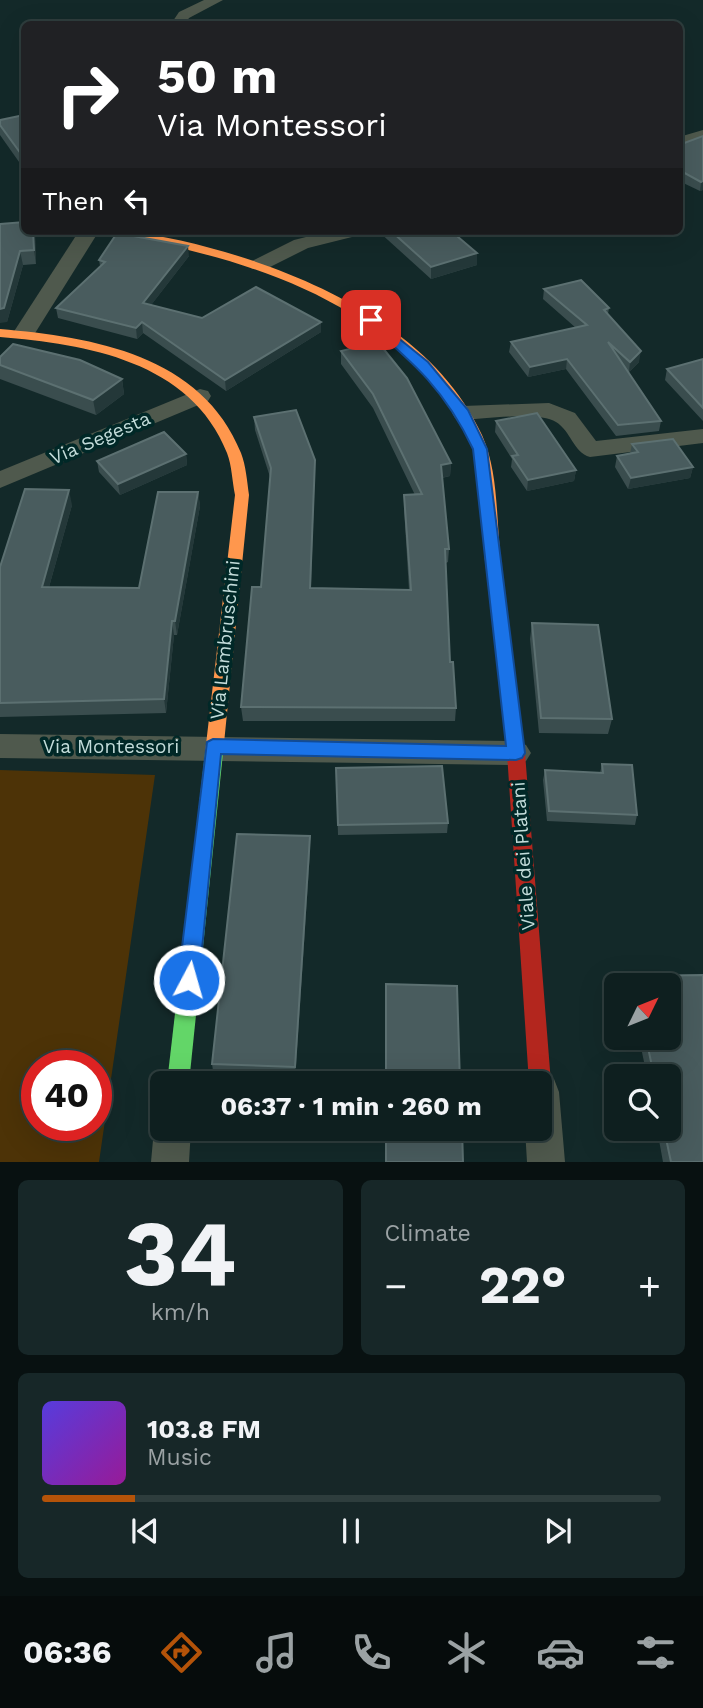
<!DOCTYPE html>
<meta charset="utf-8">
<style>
:root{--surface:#0e1f1f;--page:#172728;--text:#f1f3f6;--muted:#9ba2a4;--line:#2e3d3d;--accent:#b45309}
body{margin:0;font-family:"Work Sans",sans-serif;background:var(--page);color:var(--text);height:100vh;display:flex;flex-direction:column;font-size:26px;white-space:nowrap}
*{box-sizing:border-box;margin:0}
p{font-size:23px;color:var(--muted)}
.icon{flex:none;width:38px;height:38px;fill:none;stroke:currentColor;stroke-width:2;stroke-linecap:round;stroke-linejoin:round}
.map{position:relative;height:1162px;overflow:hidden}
.sheet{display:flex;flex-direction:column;gap:18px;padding:18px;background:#081111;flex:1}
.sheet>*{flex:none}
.hud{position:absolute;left:21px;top:21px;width:662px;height:214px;border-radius:10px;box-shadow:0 7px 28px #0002,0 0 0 2px var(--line);background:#202124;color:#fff;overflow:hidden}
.needle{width:46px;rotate:47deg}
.buttons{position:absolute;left:604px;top:973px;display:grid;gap:14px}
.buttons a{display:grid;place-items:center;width:77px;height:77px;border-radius:10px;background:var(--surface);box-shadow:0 7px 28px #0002,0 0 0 2px var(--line);font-size:35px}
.speed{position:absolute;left:21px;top:1050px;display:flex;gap:14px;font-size:35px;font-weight:700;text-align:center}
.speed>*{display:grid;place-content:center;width:91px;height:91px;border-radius:50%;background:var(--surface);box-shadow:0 7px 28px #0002,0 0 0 2px var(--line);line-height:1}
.speed .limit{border:10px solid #d22;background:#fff;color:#111}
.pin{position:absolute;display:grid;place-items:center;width:60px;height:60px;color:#fff;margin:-30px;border-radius:14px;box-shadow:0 4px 10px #0006}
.me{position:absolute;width:77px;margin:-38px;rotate:6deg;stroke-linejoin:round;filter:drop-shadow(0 0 5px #0008)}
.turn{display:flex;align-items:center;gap:24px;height:147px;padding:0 21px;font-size:32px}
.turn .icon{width:91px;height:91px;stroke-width:2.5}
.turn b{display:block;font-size:49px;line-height:60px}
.then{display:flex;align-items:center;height:66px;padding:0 21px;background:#0003;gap:14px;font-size:26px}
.big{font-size:52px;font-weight:700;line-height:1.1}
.sheet .tile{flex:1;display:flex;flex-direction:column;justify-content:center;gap:10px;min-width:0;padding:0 24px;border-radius:10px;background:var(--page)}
.sheet .dial{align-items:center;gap:0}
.dial b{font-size:91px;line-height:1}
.song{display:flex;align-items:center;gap:21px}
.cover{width:84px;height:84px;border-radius:10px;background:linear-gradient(135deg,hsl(250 70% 55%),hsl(300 70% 35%))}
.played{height:7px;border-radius:4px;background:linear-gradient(90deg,var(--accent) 15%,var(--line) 15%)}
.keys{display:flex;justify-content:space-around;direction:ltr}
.heat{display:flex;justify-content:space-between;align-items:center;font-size:38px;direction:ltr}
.sheet .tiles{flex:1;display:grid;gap:18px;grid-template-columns:1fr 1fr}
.tile:last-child{grid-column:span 2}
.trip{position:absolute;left:150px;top:1071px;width:402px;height:70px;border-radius:10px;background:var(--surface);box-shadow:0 7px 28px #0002,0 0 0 2px var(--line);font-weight:700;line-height:70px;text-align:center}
.dock{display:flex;height:112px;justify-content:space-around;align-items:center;background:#060c0c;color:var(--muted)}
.dock .icon{width:49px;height:49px}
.dock .current{color:var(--accent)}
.dock b{font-size:32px;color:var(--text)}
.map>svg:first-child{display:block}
</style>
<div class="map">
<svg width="703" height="1162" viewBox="0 0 703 1162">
<rect width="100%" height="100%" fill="#132929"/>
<!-- green -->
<path fill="#4d3307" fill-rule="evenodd" d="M0,770l155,5 -56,387h-99zM37,1066h59v59h-59z"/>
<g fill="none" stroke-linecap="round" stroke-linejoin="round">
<!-- street -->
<g fill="#4f594d" fill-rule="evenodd">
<path d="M204,0h19l-34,18 -4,6h-14l8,-12z"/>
<path d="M703,130v11l-24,7v-11z"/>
<path d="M79,231h20l-67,107h-16l-3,-5z"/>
<path d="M330,231h33l-3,4 -52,13 -42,21h-14l-3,-4 3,-4 42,-21z"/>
<path d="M200,389l8,2 3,5 -3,5 -208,87v-17z"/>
<path d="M549,403l26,10 21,28 107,-12v14l-113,14c-17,-5 -19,-26 -34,-35 -17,-11 -71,-3 -93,-2l-8,-2 -3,-5 3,-5 8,-2z"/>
<path d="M0,734l516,7 10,4 5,8 -5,8 -10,4 -516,-7z"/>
<path d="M541,1074l13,5 5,13 6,70h-38l-2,-33h16v-46h-15l2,-4z"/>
<path d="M163,1115v14h28l-2,33h-38l3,-33z"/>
</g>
<!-- fast -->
<path fill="#63d668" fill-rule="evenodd" d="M214,746l6,2 3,5 -34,330h-22l38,-330 3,-5z"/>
<!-- slow -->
<g fill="#ff974d" fill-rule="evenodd">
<path d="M105,231c41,0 81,10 120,21 99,29 212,84 257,183 17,38 14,85 19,126l-3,4h-10l-3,-4c-4,-39 -1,-84 -15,-121 -9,-22 -23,-40 -38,-57 -80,-95 -204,-128 -321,-149z"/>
<path d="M0,329c93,8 202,26 241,124 5,13 6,28 8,42l-26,258 -3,5 -6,2 -6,-2 -3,-5 30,-258c-3,-14 -3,-29 -8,-42 -36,-92 -141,-109 -227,-116z"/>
</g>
<!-- jam -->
<path fill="#b3261e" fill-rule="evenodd" d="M493,556l8,5 24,192 26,330 -3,8 -7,2v-10h-12l-22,-330 -22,-192z"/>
</g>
<!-- wall -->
<g fill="#3a4d4e">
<path d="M24,115v54l-24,-34v-15z"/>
<path d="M703,136v54l-3,1 -21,-10v-36z"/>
<path d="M0,224l35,10 1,30 -13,1 -16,57z"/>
<path d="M180,231h30l-4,5z"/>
<path d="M218,231h53l-3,5z"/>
<path d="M378,231h73l26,22v12l-46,14z"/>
<path d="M189,256l-38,49 51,13 119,14 -95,59 -83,-58 -6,6 -79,-21 -2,-10 44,-42 -1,-6z"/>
<path d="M544,289l65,19 -1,6 31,48 -10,10 -2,-1 34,50 -2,10 -43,5 -50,-67 -38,8 -19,-25 2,-10 65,-14 -33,-29z"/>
<path d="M341,351l110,112 -1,13 -8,2 7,71 -1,13 -2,1 4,99 6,46 -1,13h-212l-2,-14 20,-120 9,-110 -15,-47 -1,-13 61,43 -4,128 98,2 -5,-82v-13h11l-42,-87 -32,-44z"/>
<path d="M0,357l122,22 2,15 -28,21 -96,-36z"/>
<path d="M703,359v62l-38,-41 2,-11z"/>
<path d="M496,421l80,49 -2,11 -47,10 -16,-24 1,-8 -17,-27z"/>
<path d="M632,444l61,23 -3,11 -62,11 -13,-22 2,-11 13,-2z"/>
<path d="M186,454l1,11 -67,30 -21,-23 -2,-11z"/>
<path d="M198,492l2,14 -23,129h-3l-8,78 -166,4v-150l72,-62 -23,82 90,1z"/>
<path d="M532,623l80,96 -4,15 -69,-1 -9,-94z"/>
<path d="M602,764l35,51 -2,10 -88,-4 -4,-41 2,-10 55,3z"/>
<path d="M336,768l112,55 -1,10 -109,2z"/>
<path d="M310,851l-15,229 -81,-3 -2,-13z"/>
<path d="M703,975v187h-40l-6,-33h11v-53h-21l-8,-38h29v-53h-37l3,-9z"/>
</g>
<!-- shaded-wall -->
<g fill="#243839">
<path d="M703,181v9l-3,1 1,-9z"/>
<path d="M33,231h1l1,3 1,30 -2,-14z"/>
<path d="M188,246l1,10 -44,57 -2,-10z"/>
<path d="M20,251l3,14 -16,57 -7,1v-14z"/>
<path d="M477,253v12l-46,14v-12z"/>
<path d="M142,322l1,11 -6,6 -1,-11z"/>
<path d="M321,322v10l-95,59 -1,-11z"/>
<path d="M641,351l-2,11 -10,10 1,-10z"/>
<path d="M567,359l-1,10 -38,8 2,-10z"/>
<path d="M122,379l2,15 -28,21 -3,-15z"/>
<path d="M186,454l1,11 -67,30 -2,-11z"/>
<path d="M315,460v14l-5,128v-14z"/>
<path d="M451,463l-1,13 -10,2 1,-13z"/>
<path d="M693,467l-3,11 -62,11 3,-11z"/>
<path d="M576,470l-2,11 -47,10 1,-11z"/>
<path d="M69,490l3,15 -27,96 -3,-14z"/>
<path d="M198,492l2,14 -23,129 -2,-14z"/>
<path d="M172,621l2,14 -8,78 -2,-14z"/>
<path d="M310,836v15l-15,229v-13z"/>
</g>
<!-- building -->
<g fill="#495c5e" stroke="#5c7071" stroke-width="2">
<path d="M24,115v43l-24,-33v-5z"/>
<path d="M703,136v45l-2,1 -22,-12v-25z"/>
<path d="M24,222v9h9l1,19 -14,1 -16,57 -4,1v-85z"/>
<path d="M391,231h60l26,22 -46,14z"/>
<path d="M117,233l71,13 -45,57 59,15 54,-31 65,35 -96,58 -83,-58 -6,6 -80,-20 49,-46 -6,-2z"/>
<path d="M581,280l28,28 -5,2 37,41 -11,11 -22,-20 53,79 -43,4 -51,-66 -37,8 -19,-25 76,-17 -43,-36z"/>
<path d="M378,342l29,36 44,85 -10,2 8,84h-4l5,113h3l3,46 -215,-1 11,-120h9l10,-119 -17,-51 42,-7 19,50 -5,128 101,2 -7,-95 18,-1 -49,-100 -32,-43z"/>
<path d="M13,344l67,16 42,19 -29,21 -93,-35v-8z"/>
<path d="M703,359v49l-36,-39z"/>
<path d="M537,413l39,57 -48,10 -16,-24 6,-1 -22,-34z"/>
<path d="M164,432l22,22 -68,30 -21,-23z"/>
<path d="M673,439l20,28 -62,11 -14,-22 21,-4 -6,-8z"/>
<path d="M25,489l44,1 -27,97 97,1 19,-96h40l-23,129h-3l-8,78 -164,4v-136z"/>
<path d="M532,623l66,2 14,94 -71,-1z"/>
<path d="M602,764l30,1 5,50 -88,-4 -4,-41 58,3z"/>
<path d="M442,766l6,57 -110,2 -2,-57z"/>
<path d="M237,834l73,2 -15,231 -83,-3z"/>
<path d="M703,975v187h-32l-7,-33h4v-53h-14l-8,-38h22v-53h-32l-2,-9z"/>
<path d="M386,984l71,2 3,97h-74z"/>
<path d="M386,1129h76l1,33h-77z"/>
</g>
<!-- route -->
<path fill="#1a73e8" stroke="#114b97" stroke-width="2" d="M371,316l57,46 40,48 19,39 38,304 -3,5 -6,2 -295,-6 -22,226 -3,6 -7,3 -8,-3 -3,-6 29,-238 6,-3 293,7 -33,-297c-28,-59 -58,-85 -107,-127v-5z"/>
<g text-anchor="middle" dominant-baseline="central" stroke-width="7" stroke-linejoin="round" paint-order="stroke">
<!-- street labels -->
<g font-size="19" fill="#c3dcda" stroke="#002827">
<text transform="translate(100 438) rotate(-23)">Via Segesta</text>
<text transform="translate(225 640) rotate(-84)">Via Lambruschini</text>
<text x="111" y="746">Via Montessori</text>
<text transform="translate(523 856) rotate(-94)">Viale dei Platani</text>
</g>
</g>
</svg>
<div class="buttons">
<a><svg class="needle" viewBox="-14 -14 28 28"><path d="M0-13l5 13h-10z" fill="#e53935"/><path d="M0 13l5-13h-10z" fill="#9ba2a4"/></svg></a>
<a><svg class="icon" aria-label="search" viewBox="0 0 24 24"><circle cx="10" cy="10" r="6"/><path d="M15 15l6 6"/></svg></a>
</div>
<div class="speed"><div class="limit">40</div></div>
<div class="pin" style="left:371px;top:320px;background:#d93025"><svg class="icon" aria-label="arrive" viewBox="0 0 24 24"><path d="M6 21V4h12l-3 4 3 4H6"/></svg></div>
<svg class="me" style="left:189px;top:980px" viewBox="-20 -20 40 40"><circle r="17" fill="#1a73e8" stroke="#fff" stroke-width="3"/><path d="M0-11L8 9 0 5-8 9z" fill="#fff"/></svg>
<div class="trip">06:37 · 1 min · 260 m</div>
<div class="hud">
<div class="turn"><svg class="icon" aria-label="right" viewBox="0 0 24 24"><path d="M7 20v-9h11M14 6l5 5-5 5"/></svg><div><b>50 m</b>Via Montessori</div></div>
<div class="then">Then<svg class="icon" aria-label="left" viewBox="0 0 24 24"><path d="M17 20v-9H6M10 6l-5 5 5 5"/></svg></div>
</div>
</div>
<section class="sheet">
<div class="tiles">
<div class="tile dial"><b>34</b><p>km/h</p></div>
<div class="tile"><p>Climate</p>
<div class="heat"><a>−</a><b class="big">22°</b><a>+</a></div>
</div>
<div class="tile">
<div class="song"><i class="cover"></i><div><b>103.8 FM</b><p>Music</p></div></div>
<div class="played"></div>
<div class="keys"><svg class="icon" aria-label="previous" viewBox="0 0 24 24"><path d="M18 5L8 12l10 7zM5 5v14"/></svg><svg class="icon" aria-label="pause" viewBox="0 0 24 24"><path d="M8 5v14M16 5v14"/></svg><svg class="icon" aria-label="next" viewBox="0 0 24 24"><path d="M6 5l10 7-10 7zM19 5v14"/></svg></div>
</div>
</div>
</section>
<nav class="dock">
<b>06:36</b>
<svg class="icon current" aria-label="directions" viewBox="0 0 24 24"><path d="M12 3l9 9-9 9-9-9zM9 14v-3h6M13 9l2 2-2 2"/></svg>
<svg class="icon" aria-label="music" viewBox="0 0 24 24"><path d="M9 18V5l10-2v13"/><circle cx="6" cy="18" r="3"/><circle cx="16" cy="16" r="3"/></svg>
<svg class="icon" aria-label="phone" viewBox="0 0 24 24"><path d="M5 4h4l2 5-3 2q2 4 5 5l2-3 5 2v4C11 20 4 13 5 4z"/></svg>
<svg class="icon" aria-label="climate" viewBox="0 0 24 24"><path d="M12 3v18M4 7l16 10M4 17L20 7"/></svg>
<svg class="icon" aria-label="car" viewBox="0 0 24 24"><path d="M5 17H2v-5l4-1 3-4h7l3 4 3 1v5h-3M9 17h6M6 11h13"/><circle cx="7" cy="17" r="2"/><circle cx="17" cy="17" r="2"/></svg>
<svg class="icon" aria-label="filters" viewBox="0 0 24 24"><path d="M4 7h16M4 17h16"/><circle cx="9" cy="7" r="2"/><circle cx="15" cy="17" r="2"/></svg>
</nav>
